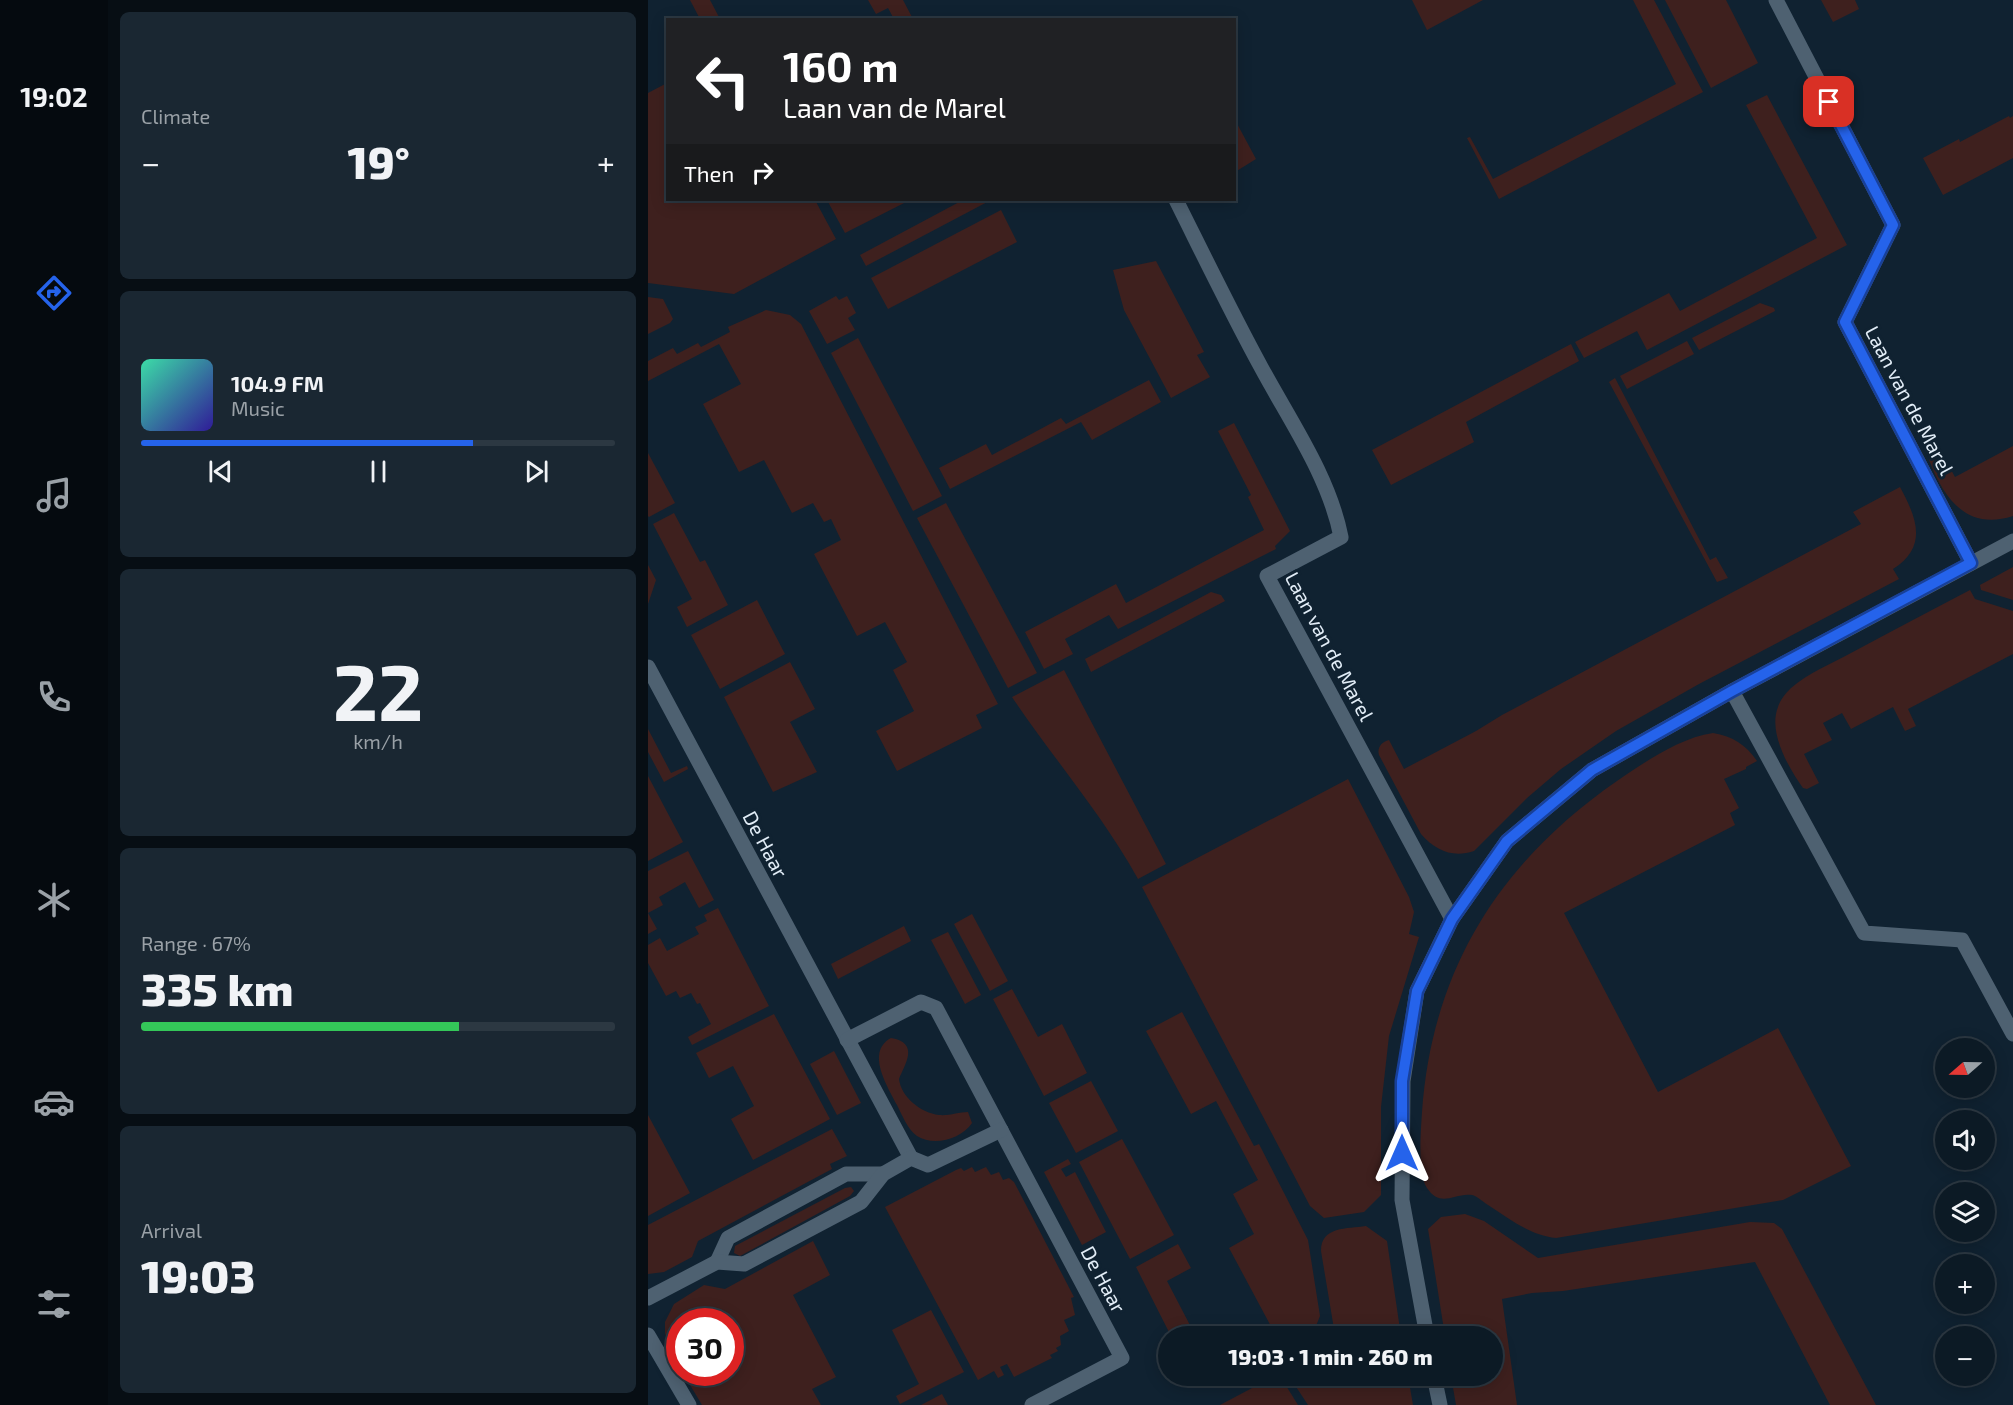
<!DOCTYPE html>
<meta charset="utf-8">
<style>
:root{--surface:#0c1a25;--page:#1a2732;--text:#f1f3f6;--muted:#9aa1a7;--line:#2c3842;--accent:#2563eb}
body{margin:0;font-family:"Exo 2",sans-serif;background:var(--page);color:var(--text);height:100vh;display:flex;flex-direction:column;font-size:22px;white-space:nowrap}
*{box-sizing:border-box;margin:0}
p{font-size:20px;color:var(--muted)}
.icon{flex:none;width:33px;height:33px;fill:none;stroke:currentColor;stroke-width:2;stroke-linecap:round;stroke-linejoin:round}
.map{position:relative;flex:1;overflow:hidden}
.side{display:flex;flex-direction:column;gap:12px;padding:12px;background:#070e14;width:540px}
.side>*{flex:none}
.hud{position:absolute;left:18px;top:18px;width:570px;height:183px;border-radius:0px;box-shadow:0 3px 15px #0003,0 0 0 2px var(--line);background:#202124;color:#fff;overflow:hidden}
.needle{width:39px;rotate:250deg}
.controls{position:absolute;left:1287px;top:1038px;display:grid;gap:12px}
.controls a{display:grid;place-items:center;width:60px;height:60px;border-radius:50%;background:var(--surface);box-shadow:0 3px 15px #0003,0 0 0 2px var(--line);font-size:30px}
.speed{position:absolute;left:18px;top:1308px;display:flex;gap:12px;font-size:30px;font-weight:700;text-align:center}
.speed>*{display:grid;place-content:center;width:78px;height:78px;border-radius:50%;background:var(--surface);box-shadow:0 3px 15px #0003,0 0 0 2px var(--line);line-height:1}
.speed .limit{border:9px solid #d22;background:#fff;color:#111}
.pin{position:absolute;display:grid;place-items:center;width:51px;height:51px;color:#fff;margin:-26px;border-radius:12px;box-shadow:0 3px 9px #0006}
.me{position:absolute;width:66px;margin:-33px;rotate:0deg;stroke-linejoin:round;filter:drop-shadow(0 0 4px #0008)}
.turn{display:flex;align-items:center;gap:21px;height:126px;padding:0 18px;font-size:27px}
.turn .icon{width:78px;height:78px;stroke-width:2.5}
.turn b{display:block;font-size:42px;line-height:51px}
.then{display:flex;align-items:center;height:57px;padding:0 18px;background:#0003;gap:12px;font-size:22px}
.big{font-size:45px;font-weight:800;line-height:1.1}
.side .widget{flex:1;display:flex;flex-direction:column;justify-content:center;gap:9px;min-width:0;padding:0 21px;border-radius:9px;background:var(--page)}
.side .dial{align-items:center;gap:0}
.dial b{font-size:78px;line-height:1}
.song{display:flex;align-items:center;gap:18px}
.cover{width:72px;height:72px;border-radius:9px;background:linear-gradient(135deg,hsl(160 70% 55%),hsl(250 70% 35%))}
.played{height:6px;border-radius:3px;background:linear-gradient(90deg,var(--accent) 70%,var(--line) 70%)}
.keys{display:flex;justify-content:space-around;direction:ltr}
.heat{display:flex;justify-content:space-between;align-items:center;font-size:33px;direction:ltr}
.charge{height:9px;border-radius:4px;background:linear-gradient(90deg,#34c759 67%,var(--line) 0)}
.trip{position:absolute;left:510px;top:1326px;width:345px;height:60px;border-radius:30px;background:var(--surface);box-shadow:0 3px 15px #0003,0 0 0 2px var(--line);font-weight:800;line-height:60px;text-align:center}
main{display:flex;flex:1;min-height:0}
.tabs{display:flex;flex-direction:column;width:108px;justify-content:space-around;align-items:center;background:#050a0f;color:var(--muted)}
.tabs .icon{width:42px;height:42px}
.tabs .on{color:var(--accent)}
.tabs b{font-size:27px;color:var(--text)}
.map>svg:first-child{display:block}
</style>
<main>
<nav class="tabs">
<b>19:02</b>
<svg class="icon on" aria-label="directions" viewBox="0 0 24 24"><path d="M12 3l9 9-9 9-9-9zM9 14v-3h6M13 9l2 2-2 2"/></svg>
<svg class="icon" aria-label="music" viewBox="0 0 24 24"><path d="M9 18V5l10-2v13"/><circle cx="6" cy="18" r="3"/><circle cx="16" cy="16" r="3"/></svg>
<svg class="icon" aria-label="phone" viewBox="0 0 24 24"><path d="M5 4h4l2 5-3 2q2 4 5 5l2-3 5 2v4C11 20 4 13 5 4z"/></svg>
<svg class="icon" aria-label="climate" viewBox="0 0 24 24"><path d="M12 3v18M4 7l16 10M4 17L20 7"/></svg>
<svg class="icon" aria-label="car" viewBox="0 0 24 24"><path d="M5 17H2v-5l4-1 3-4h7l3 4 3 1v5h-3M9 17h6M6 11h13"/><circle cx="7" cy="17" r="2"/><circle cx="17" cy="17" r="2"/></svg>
<svg class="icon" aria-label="filters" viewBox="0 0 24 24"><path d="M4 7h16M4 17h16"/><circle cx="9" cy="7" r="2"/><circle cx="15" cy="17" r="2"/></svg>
</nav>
<section class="side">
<div class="widget"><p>Climate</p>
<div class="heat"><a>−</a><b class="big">19°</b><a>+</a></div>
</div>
<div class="widget">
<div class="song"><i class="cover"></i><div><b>104.9 FM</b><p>Music</p></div></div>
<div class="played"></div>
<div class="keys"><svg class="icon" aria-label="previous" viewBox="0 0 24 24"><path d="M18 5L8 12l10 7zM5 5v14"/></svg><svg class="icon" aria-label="pause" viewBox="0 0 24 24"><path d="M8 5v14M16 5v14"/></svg><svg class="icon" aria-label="next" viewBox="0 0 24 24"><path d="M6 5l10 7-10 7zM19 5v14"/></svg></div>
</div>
<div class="widget dial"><b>22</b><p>km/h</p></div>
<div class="widget"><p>Range · 67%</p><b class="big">335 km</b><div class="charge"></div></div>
<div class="widget"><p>Arrival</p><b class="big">19:03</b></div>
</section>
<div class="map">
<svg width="1365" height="1405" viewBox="0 0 1365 1405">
<rect width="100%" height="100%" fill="#102231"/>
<!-- green -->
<g fill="#3e201e">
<path d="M42,0h20l10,19h-20z"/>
<path d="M220,0h35l10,19h-19l-6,-11 -12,6z"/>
<path d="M764,0h71l-56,30z"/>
<path d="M985,0h21l49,92 -204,107 -32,-61 3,-1 23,42 183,-95z"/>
<path d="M1017,0h61l32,63 -47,25z"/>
<path d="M1173,0h34l4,9 -26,13z"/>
<path d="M19,83l1,117h147l21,39 -102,55 -86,-11v-190z"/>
<path d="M1119,95l80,150 -200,105 -10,-19 -53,27 -9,-16 94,-49 11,18 137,-73 -71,-133z"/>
<path d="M1361,116l1,2 3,-2v42l-70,37 -20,-37 36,-19 1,3z"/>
<path d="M586,118l22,41 -21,13h-1z"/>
<path d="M179,200h83l-65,33z"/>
<path d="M315,200h28l-125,66 -6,-11z"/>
<path d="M353,210l16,32 -129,67 -17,-31z"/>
<path d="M508,261l48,91 -7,3 13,22 -39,21 -47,-88 -11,-40z"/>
<path d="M188,296l3,4 8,-4 9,17 -8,5 7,12 -28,14 -18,-33z"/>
<path d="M0,297l15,2 10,20 -3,4 -22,11z"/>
<path d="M1112,303l14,5 1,3 -76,39 -7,-12z"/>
<path d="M118,310l24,5 11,9 197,380 -22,11 6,13 -85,43 -21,-40 38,-20 -21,-41 14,-8 -22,-40 -28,14 -43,-82 27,-14 -10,-21 -7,3 -11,-19 -21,10 -28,-53 -25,12 -36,-68 38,-20 -22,-40 -71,37v-20l25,-13 4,6 21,-11 3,4 29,-15 -2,-5z"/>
<path d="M210,338l84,158 -29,15 -82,-158z"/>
<path d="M1039,341l7,13 -67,35 -7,-13z"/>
<path d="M923,344l8,17 -113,61 8,20 -83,43 -19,-35z"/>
<path d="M967,378l95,182 6,-3 12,21 -11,4 -108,-200z"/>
<path d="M501,380l12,22 -69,38 -11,-18 -131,67 -11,-21 47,-24 6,11 69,-37 5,6z"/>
<path d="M586,423l56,108 -15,15 1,3 -158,80 -9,-14 -44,24 8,15 -29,15 -19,-37 91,-48 10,19 138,-73 -16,-33 3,-2 -33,-64z"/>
<path d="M1365,446v70c-46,15 -69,-17 -84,-56l3,-6 7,-6 16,29z"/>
<path d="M0,453l27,50 -26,14 -1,-1z"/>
<path d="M1252,487c16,30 29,59 -7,82l6,10 -200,105 -83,47 -55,38 -34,29 -53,53c-21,7 -38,0 -53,-17l-42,-79c-2,-7 2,-13 10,-15l15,29 72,-38 26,-16 359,-191 -8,-12z"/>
<path d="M298,503l91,170 -29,15 -91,-170z"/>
<path d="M26,513l26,49 5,-2 23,45 -41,22 -10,-20 15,-8 -39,-75z"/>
<path d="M0,565l8,15 -8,24z"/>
<path d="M1365,567v33l-32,-10 -1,-5z"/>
<path d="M1322,590l5,9 38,12v43l-105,55 8,17 -11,5 -12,-24 -42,22 -9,-16 -19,10 9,17 -28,14 15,29 -12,6 -4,-1c-15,-21 -35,-56 -25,-81 2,-7 8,-14 13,-19 17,-15 40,-24 60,-35 39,-21 79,-42 119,-63z"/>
<path d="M563,592l10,3 4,6 -134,71 -6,-13z"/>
<path d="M109,600l28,54 -65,35 -29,-54z"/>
<path d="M142,662l25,47 -25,13 27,50 -44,20 -49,-95z"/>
<path d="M416,670l102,194 -28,15c-36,-65 -85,-121 -126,-182z"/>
<path d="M0,729l23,44 16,-7 1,3 -24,13 -16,-30z"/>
<path d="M1065,733c20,3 33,12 44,28l-11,6v2l-22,10 15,29 -9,5 5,12 -171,88 94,179 120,-64 73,138 -68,34 -227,38c-27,-3 -46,-19 -68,-33 -5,-3 -11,-9 -16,-10 -17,-3 -31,14 -45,-7 -10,-15 -6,-58 -5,-76 10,-143 78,-250 195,-331 28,-19 62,-43 96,-48z"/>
<path d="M0,776l35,66 -35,19z"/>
<path d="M700,779l61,118 5,15 -5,22 10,3 -30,99 -8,71v88l-17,17 -40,6 -14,-12 -168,-319z"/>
<path d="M40,851l26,49 -15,8 -14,-26 -26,15 4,8 -15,8 9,16 -9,5v-63z"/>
<path d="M70,908l51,98 -77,39 -4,-8 23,-13 -11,-21 -3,1 -6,-11 -11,5 -4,-7 -10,5 -18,-33v-18l12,-7 7,13 32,-17 -4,-7 12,-6 -3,-6z"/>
<path d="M324,914l36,67 -18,10 -36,-67z"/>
<path d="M256,926l7,15 -73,38 -7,-15z"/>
<path d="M300,932l33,63 -16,9 -34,-64z"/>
<path d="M364,989l26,48 24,-13 25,49 -43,23 -51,-97z"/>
<path d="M534,1012l72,134 5,-2 49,96 12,76 -6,15 -9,5h-45l13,-6 -44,-82 25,-14 -21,-40 25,-14 -42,-79 -25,13 -45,-83z"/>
<path d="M126,1014l56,105 -77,41 -22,-41 23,-13 -21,-40 -24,12 -13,-25z"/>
<path d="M243,1038c29,5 14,26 8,41 2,18 22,34 40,36 10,1 20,-3 29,-3l4,11c-11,16 -38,24 -55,13 -9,-6 -15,-21 -20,-31 -9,-18 -32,-53 -6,-67z"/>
<path d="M186,1051l27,52 -24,12 -27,-51z"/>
<path d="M443,1081l27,50 -42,22 -27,-50z"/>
<path d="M0,1115l42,78 -42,23z"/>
<path d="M184,1129l15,27 -17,8 2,5 -134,72 -6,16 -28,15 -16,2v-49z"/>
<path d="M474,1139l52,96 -44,24 -51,-97z"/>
<path d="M420,1159l3,5 -10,5 5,8 9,-5 31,60 -24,13 -38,-73z"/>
<path d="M324,1167l3,5 11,-5 5,8 8,-3 4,8 6,-2 5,4 60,115 -3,1 4,17 -11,5 5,11 -9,5 1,9 -5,3 2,3 -8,4 2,3 -38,19 -7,-13 -7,3 4,8 -6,3 -4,-7 -16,9 -93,-173 71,-37 5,-2 3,3z"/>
<path d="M203,1187l3,4 -4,5 -110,60 -6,-3 1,-7 110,-58z"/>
<path d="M817,1214l19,7 54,37 212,-36 24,1 8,6 94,176h-46l-75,-143 -192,29 -31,2 -30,6 15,106h-61l-5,-29h41v-40h-47l-17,-107 13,-12z"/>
<path d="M718,1226l21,15 14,95h-67l1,-1 -14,-84c0,-25 26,-22 45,-25z"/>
<path d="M165,1241l17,34 -37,20 43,82 -24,12 9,16h-119l-19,-32 47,-1v-50h-50l-1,45 -9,-17 -5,-17v-11l9,-18 30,-19 21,4z"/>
<path d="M530,1244l13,24 -24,13 26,50 -12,5h-10l-35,-69z"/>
<path d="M283,1310l33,62 -64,32 -4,-8 23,-12 -27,-54z"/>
<path d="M627,1376h5l18,29h-78z"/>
<path d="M641,1376h119l5,29h-105z"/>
<path d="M294,1394l6,11h-27z"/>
</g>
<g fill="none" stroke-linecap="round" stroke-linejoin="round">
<!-- minor -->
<g stroke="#4e6171" stroke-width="15">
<path d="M1128,0l117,225 -48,97 126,241"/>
<path d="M528,200c28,56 55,112 85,167 29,54 68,109 80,170l-74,39 185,343"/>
<path d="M0,667l263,491"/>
<path d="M1084,691l132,242 98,7 51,94"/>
<path d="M199,1040l74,-38 15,6 186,350 -90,47"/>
<path d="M69,1262l11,-24 118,-64h37"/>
<path d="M0,1298l69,-36 27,2 117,-62 22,-28 28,-16 17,7 73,-35"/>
<path d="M779,1336l-25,-136 1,-119 14,-90 35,-72 55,-78 85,-71 140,-79 281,-150"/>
<path d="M786,1376l6,29"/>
</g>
<!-- tertiary -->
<path stroke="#4e6171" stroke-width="15" d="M0,1335l41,70"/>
</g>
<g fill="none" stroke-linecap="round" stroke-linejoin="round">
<!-- route casing -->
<g stroke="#184099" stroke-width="15">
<path id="route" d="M754,1153v-72l15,-90 35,-72 55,-78 85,-71 140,-79 239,-128 -126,-241 48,-97 -64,-123"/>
</g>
<!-- route -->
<use href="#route" stroke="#2563eb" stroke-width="10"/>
</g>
<g text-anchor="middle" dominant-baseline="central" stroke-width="6" stroke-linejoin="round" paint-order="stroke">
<!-- street labels -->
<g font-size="20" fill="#e2edf7" stroke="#102231">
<text transform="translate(1262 400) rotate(62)">Laan van de Marel</text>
<text transform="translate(682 646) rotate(62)">Laan van de Marel</text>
<text transform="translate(118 844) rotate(62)">De Haar</text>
<text transform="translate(456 1279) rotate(62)">De Haar</text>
</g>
</g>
</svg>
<div class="controls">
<a><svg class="needle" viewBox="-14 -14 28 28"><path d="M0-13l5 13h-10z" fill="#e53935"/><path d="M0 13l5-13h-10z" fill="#9aa1a7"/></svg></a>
<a><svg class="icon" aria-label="sound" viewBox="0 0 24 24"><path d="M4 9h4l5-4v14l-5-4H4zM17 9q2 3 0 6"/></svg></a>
<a><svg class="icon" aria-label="layers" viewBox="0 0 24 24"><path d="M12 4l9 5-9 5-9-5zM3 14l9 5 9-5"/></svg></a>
<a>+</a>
<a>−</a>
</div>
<div class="speed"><div class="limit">30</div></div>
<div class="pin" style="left:1181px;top:102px;background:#d93025"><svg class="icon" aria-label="arrive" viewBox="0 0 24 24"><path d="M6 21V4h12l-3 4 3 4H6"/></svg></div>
<svg class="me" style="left:754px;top:1153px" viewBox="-20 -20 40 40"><path d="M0-17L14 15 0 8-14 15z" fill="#2563eb" stroke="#fff" stroke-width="4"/></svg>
<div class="trip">19:03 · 1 min · 260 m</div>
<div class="hud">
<div class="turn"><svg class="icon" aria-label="left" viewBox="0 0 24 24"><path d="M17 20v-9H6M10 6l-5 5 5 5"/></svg><div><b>160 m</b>Laan van de Marel</div></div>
<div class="then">Then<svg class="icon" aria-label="right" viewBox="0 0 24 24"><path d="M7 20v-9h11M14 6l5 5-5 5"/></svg></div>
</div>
</div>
</main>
